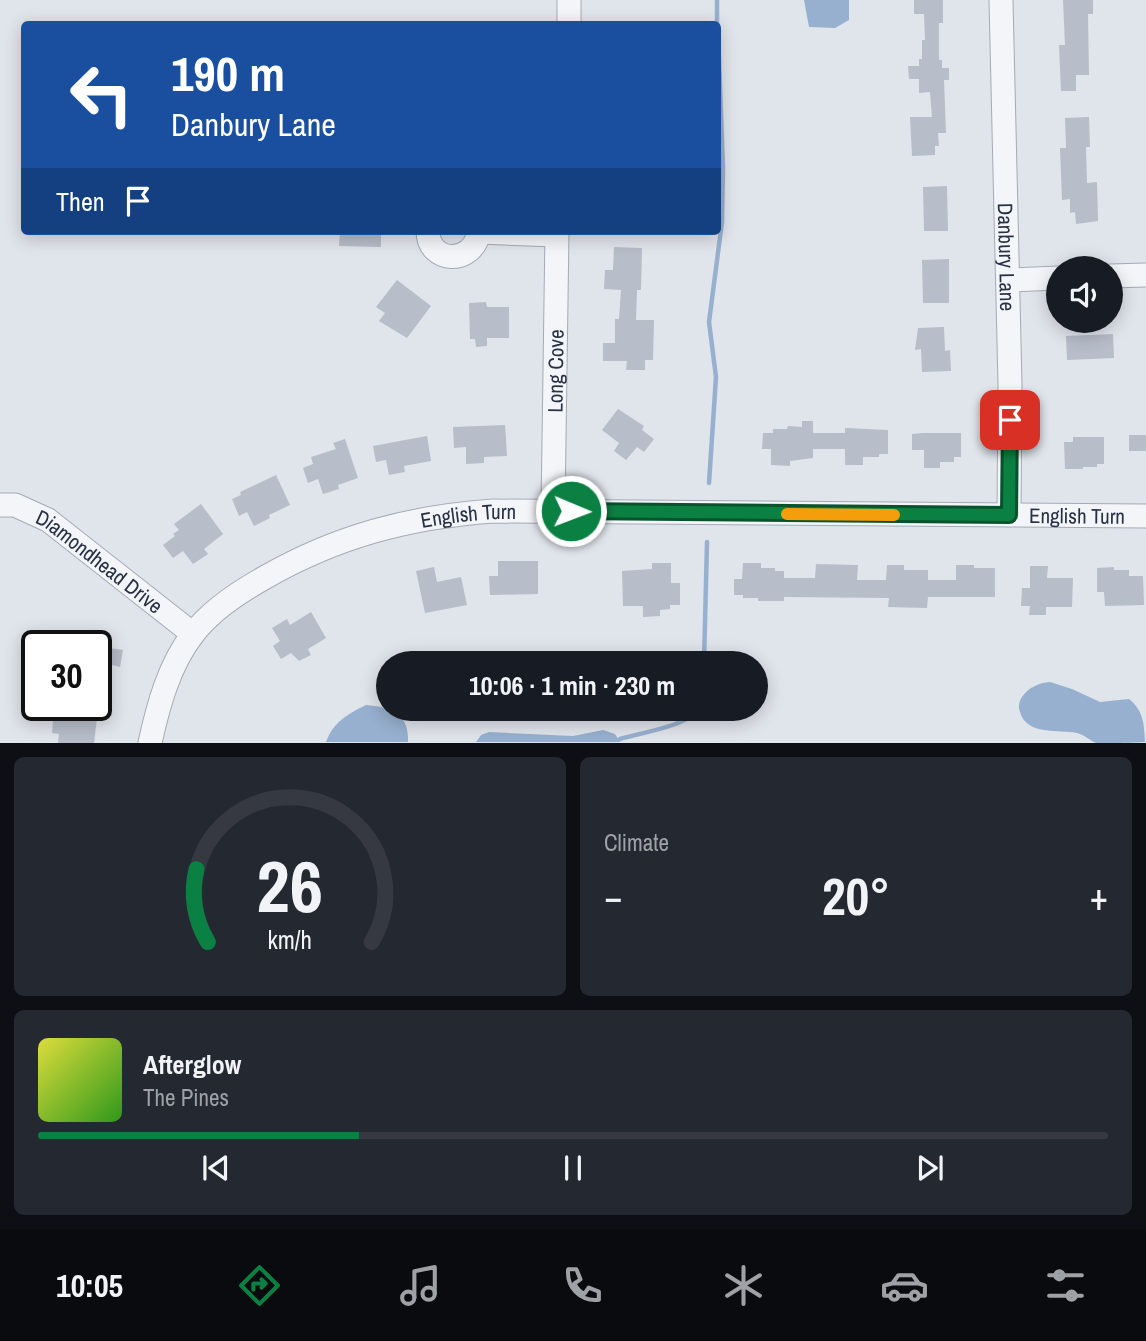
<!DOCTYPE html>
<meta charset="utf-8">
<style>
:root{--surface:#171b24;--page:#242831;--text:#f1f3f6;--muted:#9ea1a6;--line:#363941;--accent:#0b8043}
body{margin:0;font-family:"Archivo Narrow",sans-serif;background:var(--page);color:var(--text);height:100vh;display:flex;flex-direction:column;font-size:26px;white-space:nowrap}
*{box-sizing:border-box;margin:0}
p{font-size:23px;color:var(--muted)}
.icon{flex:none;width:38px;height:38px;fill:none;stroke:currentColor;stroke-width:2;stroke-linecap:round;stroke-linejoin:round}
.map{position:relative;height:743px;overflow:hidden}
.side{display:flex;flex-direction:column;gap:14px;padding:14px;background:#0d0f14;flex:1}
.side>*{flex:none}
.hud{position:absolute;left:21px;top:21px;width:700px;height:214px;border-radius:7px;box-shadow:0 4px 18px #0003;background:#1a4fa0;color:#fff;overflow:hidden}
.tools{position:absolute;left:1046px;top:256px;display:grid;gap:14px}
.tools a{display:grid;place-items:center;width:77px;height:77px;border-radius:50%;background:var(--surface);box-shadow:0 4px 18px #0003;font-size:35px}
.speed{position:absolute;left:21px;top:630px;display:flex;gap:14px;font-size:35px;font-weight:700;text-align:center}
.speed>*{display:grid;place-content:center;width:91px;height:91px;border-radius:50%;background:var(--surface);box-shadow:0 4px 18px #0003;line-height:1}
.speed .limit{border:4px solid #111;border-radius:10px;background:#fff;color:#111}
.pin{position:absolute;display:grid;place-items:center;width:60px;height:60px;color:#fff;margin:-30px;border-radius:14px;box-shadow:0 4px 10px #0006}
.me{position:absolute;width:77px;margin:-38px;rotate:91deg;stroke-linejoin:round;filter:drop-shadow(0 0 5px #0008)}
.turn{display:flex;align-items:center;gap:24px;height:147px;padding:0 35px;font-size:32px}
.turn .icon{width:91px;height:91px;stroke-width:2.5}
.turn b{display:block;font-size:49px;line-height:60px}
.then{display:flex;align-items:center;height:66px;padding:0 35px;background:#0003;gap:14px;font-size:26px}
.big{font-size:52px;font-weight:700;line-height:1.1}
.side .tile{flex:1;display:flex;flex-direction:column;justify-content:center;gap:10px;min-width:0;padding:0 24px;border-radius:10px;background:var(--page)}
.side .dial{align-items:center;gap:0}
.dial svg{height:182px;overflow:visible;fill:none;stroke:var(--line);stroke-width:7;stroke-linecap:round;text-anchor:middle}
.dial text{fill:var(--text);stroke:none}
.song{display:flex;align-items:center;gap:21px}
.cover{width:84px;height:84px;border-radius:10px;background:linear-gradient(135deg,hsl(60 70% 55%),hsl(110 70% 35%))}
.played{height:7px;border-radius:4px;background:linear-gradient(90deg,var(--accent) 30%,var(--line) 30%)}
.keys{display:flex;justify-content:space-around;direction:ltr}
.heat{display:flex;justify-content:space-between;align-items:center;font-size:38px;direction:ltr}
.side .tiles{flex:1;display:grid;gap:14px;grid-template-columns:1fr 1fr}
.tile:last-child{grid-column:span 2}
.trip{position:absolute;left:376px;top:651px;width:392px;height:70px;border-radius:35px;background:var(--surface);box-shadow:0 4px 18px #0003;font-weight:700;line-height:70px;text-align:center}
.dock{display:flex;height:112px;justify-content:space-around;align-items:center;background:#090b0e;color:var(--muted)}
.dock .icon{width:49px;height:49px}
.dock .selected{color:var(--accent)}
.dock b{font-size:32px;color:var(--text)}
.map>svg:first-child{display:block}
</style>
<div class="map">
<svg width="1146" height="743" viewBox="0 0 1146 743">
<rect width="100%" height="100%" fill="#e0e4eb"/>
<!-- water -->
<g fill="#97b0cf">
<path d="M804,0h45v20l-14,8 -26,-1z"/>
<path d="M1050,682l22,7 28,13 29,-3c15,12 15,26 16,43 -12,1 -39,1 -49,1 -7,-3 -11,-8 -19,-10 -19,-4 -50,3 -57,-21 -2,-5 -1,-11 2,-15 7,-10 17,-14 28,-15z"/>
<path d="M366,705c26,2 43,9 42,37h-82c7,-20 22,-28 40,-37z"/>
<path d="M603,730l12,4 5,8h-144l5,-7 8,-3 84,4z"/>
</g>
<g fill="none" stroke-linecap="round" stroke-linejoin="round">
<!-- stream -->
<g stroke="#97b0cf" stroke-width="4.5">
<path d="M717,0v24"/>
<path d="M709,483l7,-106 -7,-55 13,-100 1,-53 -5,-136"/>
<path d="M704,663l3,-121"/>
<path d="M620,739c19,-6 69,-13 78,-30"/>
</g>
</g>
<!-- building -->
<g fill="#b7bdc9">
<path d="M914,0h29v23h-4v37h3v8h7v12h-5l2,53h-8l1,13h-4v9l-23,1 -2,-39h22l-2,-25 -11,1v-14h-10l-1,-13h11v-7h3v-19h3l-1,-26h-10z"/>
<path d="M1063,0h30v14h-5l1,61h-13v16h-15l-2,-46h6z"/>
<path d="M1089,117l1,30h-4l1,36 10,-1 1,39 -22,3 -1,-12 -5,1v-14l-8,1 -2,-52h6l-1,-30z"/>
<path d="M947,186l1,45h-24l-1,-44z"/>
<path d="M340,231h41v16l-42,-1z"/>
<path d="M614,247l28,1 -1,42h-4l-1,30h18l-1,40h-8v10h-19l1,-9h-24v-18h12v-24h4l2,-29 -17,-1 1,-19h8z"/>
<path d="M949,259v44h-26l-1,-43z"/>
<path d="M397,280l34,26 -24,32 -28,-17 6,-8 -9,-6z"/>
<path d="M486,302l1,5h22v31h-22v8l-11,1 -1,-8h-5l-1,-36z"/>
<path d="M944,327l1,24 5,-1 1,21 -29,1 -1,-23 -6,1 3,-22z"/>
<path d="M1113,334l1,24 -47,2 -1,-24z"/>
<path d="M618,409l26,17 -2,4 12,9 -10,13 -7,-5 -11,13 -12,-9 5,-8 -17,-13z"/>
<path d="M802,421h11v12h32v-5l43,2v24h-9v3h-16v8h-18v-16h-32v9l-23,3v5l-19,-1v-16h-9l1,-16h10v-4h14l1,-3 14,1z"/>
<path d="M505,425l2,31 -23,1v6l-18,1v-17l-12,1 -1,-21z"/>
<path d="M923,433h38v24h-7v5h-14v6h-16v-18h-12v-16z"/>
<rect x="1129" y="435" width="17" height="16"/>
<path d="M427,436l4,25 -27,5 1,6 -16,3 -3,-15 -10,2 -3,-16z"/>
<path d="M1073,437h31v27h-7v3h-14v2h-18l-1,-27h9z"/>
<path d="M345,439l13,39 -20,7 1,4 -16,5 -5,-15 -10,4 -5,-15 10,-4 -2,-7 25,-8 -3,-6z"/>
<path d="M276,475l14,30 -21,10 1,3 -16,8 -7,-14 -8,4 -7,-17 9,-4 -1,-3z"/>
<path d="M201,504l22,30 -19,15 4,5 -15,10 -10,-13 -10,7 -10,-13 12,-9 -2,-2 6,-4 -5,-6z"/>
<path d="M498,561h40v33l-48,1 -1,-19h9z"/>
<path d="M652,563h19v20h9v22h-10v4l-10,1v6l-17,1v-11h-20l-1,-35 30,-2z"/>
<path d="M743,563h18v5h14v3h9v7h31l1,-14 42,1 -1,15h29l1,-15h17v5h24v10h28v-15h18v3h21v29h-67l-1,11 -39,-1 1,-9 -105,-1v4h-26v-3h-15v-3h-9v-16h8z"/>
<path d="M1030,566h18l-1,12h26l-1,29h-26v8h-17l1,-9h-9l1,-18h8z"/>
<path d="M434,567l3,15 24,-5 6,28 -42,8 -9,-42z"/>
<path d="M1114,567v3h15v6h14l1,29 -39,1 -1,-14h-7v-24z"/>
<path d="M311,612l15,26 -18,11 3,6 -12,6 -8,-8 -10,6 -8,-13 7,-5 -8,-13 15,-9 3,6z"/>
<path d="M96,646l27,4 -3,17 -12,-3 -5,28h-7z"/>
<path d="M84,708l14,1 -4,34h-36l1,-9 -7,-1 1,-13 14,1 1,-9 16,1z"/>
</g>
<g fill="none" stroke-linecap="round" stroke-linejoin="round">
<!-- minor casing -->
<g stroke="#a5aab6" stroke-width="25">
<g id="minor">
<path d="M569,0v24"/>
<path id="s1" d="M1001,0l9,385 -1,130"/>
<path d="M428,231c0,33 46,35 51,0"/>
<path d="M479,232l77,3"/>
<path d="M1111,276l35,-1"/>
<path d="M1008,280l51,-2"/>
<path id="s2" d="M0,505h15l33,15 145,114"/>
<path id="s3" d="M553,511l4,-280"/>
<path id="s4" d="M150,743c8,-37 19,-78 43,-109 18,-24 46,-42 71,-56 73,-42 145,-61 229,-67l653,5"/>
</g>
</g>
<!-- minor -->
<use href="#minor" stroke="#f3f5f8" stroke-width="23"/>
</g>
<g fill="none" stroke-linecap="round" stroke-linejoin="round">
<!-- route casing -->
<g stroke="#07532c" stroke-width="18">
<path id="route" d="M571,511l438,4 1,-95"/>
</g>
<!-- route -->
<use href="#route" stroke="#0b8043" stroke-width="12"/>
<!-- slow -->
<path stroke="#f59e0b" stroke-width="12" d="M787,514l107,1"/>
</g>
<g text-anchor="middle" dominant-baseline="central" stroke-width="6" stroke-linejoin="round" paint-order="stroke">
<!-- street labels -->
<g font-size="21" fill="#273044" stroke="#f0f3f8">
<text stroke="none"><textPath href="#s1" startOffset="257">Danbury Lane</textPath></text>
<text stroke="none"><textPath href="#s3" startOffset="140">Long Cove</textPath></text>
<text stroke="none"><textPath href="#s4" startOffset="425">English Turn</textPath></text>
<text stroke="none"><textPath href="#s4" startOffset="1034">English Turn</textPath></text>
<text stroke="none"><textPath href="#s2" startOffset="117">Diamondhead Drive</textPath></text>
</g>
</g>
</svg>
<div class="tools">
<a><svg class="icon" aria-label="sound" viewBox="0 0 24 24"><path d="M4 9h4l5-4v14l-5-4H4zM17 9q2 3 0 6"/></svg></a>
</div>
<div class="speed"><div class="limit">30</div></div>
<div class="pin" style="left:1010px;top:420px;background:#d93025"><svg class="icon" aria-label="arrive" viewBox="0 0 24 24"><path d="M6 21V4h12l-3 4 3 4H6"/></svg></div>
<svg class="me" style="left:571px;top:511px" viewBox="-20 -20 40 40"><circle r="17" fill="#0b8043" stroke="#fff" stroke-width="3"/><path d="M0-11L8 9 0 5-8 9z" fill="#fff"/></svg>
<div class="trip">10:06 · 1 min · 230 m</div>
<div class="hud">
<div class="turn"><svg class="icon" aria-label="left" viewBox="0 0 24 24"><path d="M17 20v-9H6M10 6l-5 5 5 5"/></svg><div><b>190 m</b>Danbury Lane</div></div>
<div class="then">Then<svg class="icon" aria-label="arrive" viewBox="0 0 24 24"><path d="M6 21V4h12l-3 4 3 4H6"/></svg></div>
</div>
</div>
<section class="side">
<div class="tiles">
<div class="tile dial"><svg viewBox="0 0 100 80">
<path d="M14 69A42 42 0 1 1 86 69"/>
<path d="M14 69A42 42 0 0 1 9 37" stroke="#0b8043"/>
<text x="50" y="56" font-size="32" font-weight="700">26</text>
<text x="50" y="72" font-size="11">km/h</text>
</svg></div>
<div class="tile"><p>Climate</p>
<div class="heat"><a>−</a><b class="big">20°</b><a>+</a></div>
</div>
<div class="tile">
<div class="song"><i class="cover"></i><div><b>Afterglow</b><p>The Pines</p></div></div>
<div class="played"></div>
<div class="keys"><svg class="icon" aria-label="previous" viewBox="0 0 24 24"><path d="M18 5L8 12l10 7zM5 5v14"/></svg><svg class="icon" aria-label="pause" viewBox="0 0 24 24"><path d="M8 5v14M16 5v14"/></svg><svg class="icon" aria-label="next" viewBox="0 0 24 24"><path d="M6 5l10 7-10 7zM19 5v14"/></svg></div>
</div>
</div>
</section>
<nav class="dock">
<b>10:05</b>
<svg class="icon selected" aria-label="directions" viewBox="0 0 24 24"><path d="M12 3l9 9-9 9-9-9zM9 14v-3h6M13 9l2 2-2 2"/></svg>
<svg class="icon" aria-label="music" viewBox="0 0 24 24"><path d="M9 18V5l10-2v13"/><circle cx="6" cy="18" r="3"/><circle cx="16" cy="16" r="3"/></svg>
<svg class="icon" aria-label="phone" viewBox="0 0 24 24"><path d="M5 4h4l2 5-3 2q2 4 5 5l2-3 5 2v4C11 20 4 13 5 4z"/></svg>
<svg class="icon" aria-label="climate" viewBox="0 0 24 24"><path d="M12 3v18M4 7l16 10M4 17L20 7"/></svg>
<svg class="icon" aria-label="car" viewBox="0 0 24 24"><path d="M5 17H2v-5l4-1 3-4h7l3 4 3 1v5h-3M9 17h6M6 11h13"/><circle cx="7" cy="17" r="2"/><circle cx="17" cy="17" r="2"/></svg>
<svg class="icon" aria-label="filters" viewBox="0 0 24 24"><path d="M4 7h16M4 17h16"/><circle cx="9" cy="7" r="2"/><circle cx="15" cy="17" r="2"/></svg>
</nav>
